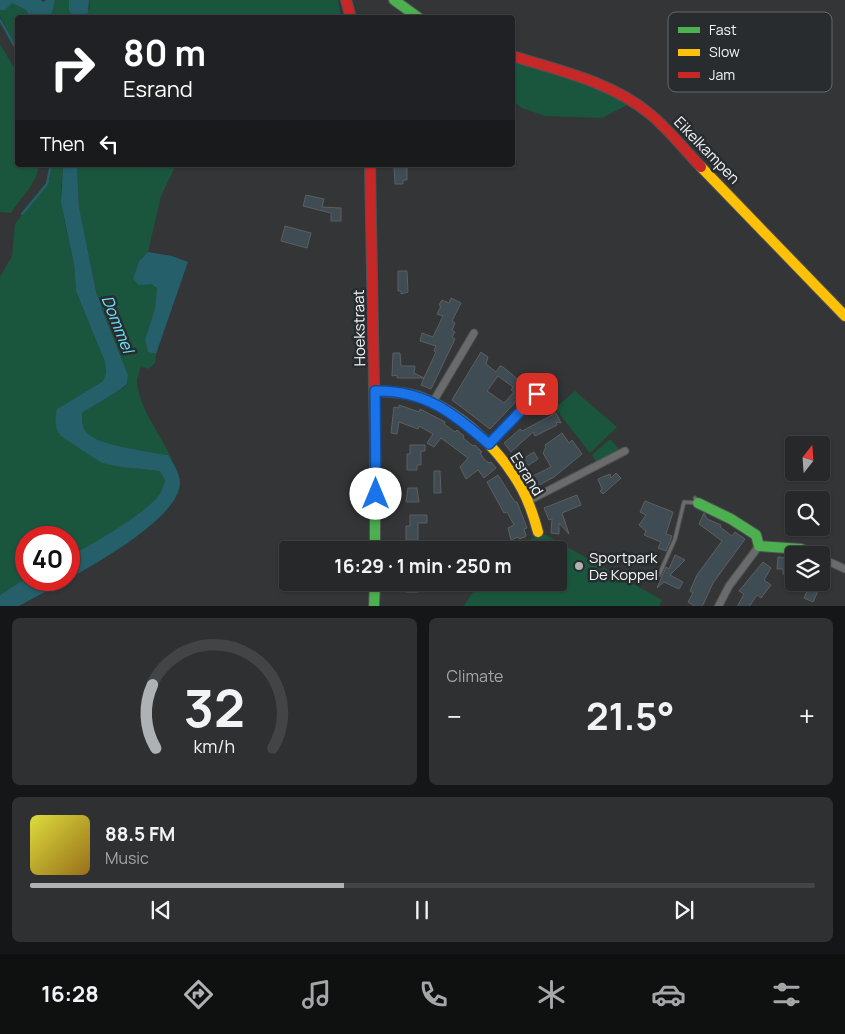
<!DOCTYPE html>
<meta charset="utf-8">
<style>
:root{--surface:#262829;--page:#2e3031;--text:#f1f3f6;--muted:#a4a6a8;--line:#424446;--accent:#afb2b4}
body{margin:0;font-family:Manrope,sans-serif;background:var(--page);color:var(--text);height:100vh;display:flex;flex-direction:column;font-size:19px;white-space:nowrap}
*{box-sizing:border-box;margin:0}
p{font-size:16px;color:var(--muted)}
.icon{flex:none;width:28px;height:28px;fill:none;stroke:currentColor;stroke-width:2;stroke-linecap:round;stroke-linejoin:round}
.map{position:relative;height:606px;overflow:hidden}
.details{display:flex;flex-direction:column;gap:12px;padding:12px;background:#151617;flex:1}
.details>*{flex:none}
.top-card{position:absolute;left:15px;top:15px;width:500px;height:152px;border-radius:5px;box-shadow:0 1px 4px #0004,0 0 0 1px var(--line);background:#202124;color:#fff;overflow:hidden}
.needle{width:32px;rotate:17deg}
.fabs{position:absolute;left:785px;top:436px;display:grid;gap:10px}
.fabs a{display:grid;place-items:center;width:45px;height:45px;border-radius:5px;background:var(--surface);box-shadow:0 1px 4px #0004,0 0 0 1px var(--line);font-size:25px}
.speed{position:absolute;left:15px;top:526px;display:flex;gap:10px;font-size:25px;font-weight:700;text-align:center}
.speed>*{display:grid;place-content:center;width:65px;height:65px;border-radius:50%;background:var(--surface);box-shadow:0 1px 4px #0004,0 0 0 1px var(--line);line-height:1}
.speed .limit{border:8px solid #d22;background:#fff;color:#111}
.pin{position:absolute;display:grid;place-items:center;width:42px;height:42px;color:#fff;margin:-21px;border-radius:10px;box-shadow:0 2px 8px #0006}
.me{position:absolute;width:55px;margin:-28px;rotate:0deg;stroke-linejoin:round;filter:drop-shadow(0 0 4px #0008)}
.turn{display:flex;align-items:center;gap:18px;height:105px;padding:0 25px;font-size:22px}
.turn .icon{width:65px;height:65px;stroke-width:2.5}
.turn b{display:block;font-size:35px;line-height:42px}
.then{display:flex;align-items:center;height:48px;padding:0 25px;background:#0003;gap:10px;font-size:19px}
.big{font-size:38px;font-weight:700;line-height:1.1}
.details .card{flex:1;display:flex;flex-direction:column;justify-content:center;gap:8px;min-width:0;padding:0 18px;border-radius:8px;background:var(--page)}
.details .dial{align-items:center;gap:0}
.dial svg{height:130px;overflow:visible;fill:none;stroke:var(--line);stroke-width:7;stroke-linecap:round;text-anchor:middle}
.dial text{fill:var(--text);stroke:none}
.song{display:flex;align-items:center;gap:15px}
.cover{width:60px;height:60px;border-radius:8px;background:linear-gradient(135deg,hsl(60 70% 55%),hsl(40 70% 35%))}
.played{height:5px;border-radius:2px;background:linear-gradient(90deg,var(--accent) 40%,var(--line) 40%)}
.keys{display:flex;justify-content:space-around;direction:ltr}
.heat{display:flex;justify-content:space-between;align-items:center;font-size:28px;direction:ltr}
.details .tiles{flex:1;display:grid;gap:12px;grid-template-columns:1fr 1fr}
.card:last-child{grid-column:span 2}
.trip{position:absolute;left:279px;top:541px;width:288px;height:50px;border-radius:5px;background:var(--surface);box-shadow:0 1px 4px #0004,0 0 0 1px var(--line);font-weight:700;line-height:50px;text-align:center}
.dock{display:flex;height:80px;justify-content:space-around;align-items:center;background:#0f1010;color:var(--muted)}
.dock .icon{width:35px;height:35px}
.dock .selected{color:var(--accent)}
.dock b{font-size:22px;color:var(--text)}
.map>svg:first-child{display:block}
</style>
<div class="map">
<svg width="845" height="607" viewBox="0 0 845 607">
<rect width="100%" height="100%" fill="#333537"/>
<!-- green -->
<g fill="#1a563d">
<path d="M55,0h14l4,16 6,1h-24l-3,-4z"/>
<path d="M89,0h249l3,17 -260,1 9,-10z"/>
<path d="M12,3l14,7 4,7 -12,1 -1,30 -17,-32v-6h5z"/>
<path d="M0,44l17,29 1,92h21c-2,19 -18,32 -28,48l-11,-1z"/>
<path d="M513,60l85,28 31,16 -27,14 -57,-2 -23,-8 -9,-7z"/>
<path d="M52,165h11l-2,23 2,26 11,50 2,27 29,71 1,11 -3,8 -46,28 64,58 39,4 5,10c-2,5 -3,10 -6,14 -13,18 -69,51 -90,61v-18h-43v40l-26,17v-318l12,-21 3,-32 35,-45z"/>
<path d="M77,165h99l-15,31 -13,56 -9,9 -6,18 6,5h12l6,4 -2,20 -10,32 3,12 8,2 -1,9 -7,6 -7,-3c-1,5 -4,11 -4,15 1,27 27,58 37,83l-6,-9c-17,-3 -73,-10 -82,-23 -4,-6 -4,-12 -4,-19 15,-10 31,-17 45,-28l1,-10 -27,-68 1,-6 -5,-5 -18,-89z"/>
<path d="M575,391l42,36 -27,26 -35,-45z"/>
<path d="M609,440h2l7,8v4l-22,10 -4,-7z"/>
<path d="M544,534l118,66 -3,7h-196l16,-24 79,-1v-32h-57z"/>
</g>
<!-- water -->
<g fill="#245f6a">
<path d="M0,0h41l2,2 3,-2h9l-3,13 3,4h-25l-4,-7 -14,-7 -7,7h-5z"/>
<path d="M69,0h20l-1,13 -7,4 -8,-1 -4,-5z"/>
<path d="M63,165h14l2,42 18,89 5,5 -1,6 27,68 -1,9c-14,12 -30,19 -45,29 0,7 0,13 4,19 9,13 65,20 82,23 5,8 12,18 12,28 -1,35 -84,80 -111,96v-23c21,-10 77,-43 90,-61 3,-4 4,-9 6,-14l-5,-10 -39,-4 -19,-4 -41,-27c-7,-9 -6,-16 -4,-27l46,-28 3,-8 -1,-11 -29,-71 -2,-27 -13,-61z"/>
<path d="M148,252l24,4 16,6 -32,92 -8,-2 -3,-12 10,-32 2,-20 -6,-4 -12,1 -6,-6 6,-18z"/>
<path d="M26,578v2h41l-48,26h-19v-11z"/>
</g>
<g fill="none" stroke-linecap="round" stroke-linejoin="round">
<!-- stream -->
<g stroke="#245f6a" stroke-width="2.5">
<path d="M0,20l18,32"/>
<path d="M22,214l25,-30 4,-19"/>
</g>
</g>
<!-- building -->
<g fill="#3f4c54" stroke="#5d5f60" fill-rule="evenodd">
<path d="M394,165h13v15h-4v4h-8z"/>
<path d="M306,195l18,4 -2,8 19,1v13h-10v-8l-28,-7z"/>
<path d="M285,226l26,7 -4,15 -26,-7z"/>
<path d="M398,271h9l1,21 -7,2v-3h-3z"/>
<path d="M451,298l10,5 -9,18 3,2 -3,7 3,2 -3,5 3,2 -24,50 -10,-4 3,-7h-27v-3l-5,1 1,-23h7l1,13h14l-1,7 10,5 12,-26 -2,-1 2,-5 -16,-5 2,-8 11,4 10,-21 -6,-2 4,-8 -2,-1 3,-5 7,3z"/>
<path d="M481,352l7,5 -2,7 10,8 4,-6 3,1 23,19 -4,4 4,1 -36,38 -38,-29zM498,376l15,11 -2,3 3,2 -10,11 -17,-12z"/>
<path d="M399,405l20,7 1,-3 25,13 -1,2 11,8 2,-2 7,6 -1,2 10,8 2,-1 7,7 -2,1 4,6 5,4 2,-1 5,6 -12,10 -6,-8 -12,9 -6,-12 8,-9 -27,-20 -7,9 -7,-4 6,-9 -14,-8 -1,3 -19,-7 -2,12 -6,-1 3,-26 5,1z"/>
<path d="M556,413l5,10 -5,-1 1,3 -22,11 -2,-4 -22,20 -7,-9 16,-14 2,2z"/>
<path d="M562,433l7,10 3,-3 10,14 -28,23 -20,11 -5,-10 22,-11 -8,-14 3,-6 -1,-2z"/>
<path d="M410,445h15v6h-4v14h-4v5h-10v-16h3z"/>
<path d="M534,452l4,7 -15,10 -5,-7z"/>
<path d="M434,471h6l1,22h-7z"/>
<path d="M616,473l5,5 -18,16 -3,-3 2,-2 -4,-10 12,-5 1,4z"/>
<path d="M498,475l17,27h2l10,26 -3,1 2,6 -1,2 -6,2 -1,-2 -7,3 -3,-12 6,-3 -7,-13 -3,1 -17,-31z"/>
<path d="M408,488h9l2,14h-13z"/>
<path d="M577,495l4,10 -19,8 7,21 -10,-11v11l-8,-1 1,-14 -3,1 -5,-12z"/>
<path d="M645,501l28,11 -7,22 6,2 -6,15 -8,-3 3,-6 -17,-7 2,-4 -7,-6 7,-10 -6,-3z"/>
<path d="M704,513l3,6 14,6 -1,2 12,9 3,-4 10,7 -32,44 -11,24h-6l-8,-5 5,-9 -3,-2 7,-16 25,-34 -23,-17z"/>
<path d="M410,515h17v8h-9v17h-12v-14h4z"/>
<path d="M675,555l10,5 -15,15 13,7 -4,7 -15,-7 -7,6 9,-21 3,2z"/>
<path d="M778,557l12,1 -1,6 4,1v9h-10v-5h-6z"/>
<path d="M763,562l8,6 -7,12 7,5 -10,13 -4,-3 -8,12h-12l7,-13 -5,-3z"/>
<rect x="406" y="582" width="12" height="10"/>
<path d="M811,582h11l-9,20 -9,-4z"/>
</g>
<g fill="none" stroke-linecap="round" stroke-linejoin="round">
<!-- lane casing -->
<g stroke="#4f5152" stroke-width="5">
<path id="lane" d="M659,575l16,-36 9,-37 14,1 -3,-5"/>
</g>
<!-- street casing -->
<g stroke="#4f5152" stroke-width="9">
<g id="street">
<path d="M433,402l41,-69"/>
<path d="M489,444l48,-50"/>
<path d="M528,501l97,-50"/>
<path d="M821,558l24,11"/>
<path d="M718,607l11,-21 30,-40"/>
</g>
</g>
<!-- fast casing -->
<g stroke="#4f5152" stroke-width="12">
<g id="fast">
<path d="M394,0l25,18"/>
<path d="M375,438v112"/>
<path d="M698,503l33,16 25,16 3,11 42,3 13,6"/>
<path d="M374,607l1,-25"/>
</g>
</g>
<!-- slow casing -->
<g stroke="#4f5152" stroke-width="12">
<g id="slow">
<path d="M701,167l144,149"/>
<path d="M375,391c14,1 28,1 42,5 43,15 83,53 105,93 7,13 12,28 16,43"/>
</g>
</g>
<!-- jam casing -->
<g stroke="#4f5152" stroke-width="12">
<g id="jam">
<path d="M346,0l5,18"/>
<path d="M512,56c46,14 100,26 138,58 18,15 34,35 51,53"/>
<path d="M370,165l5,273"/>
</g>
</g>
<!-- lane -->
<use href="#lane" stroke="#696b6d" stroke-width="3"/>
<!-- street -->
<use href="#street" stroke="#696b6d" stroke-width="7"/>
<!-- fast -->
<use href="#fast" stroke="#4caf50" stroke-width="10"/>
<!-- slow -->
<use href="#slow" stroke="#ffc107" stroke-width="10"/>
<!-- jam -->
<use href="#jam" stroke="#c62828" stroke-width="10"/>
</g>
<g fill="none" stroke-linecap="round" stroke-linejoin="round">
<!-- route casing -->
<g stroke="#114b97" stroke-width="12">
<path id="route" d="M376,494l-1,-103c50,-1 78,22 114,53l48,-50"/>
</g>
<!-- route -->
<use href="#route" stroke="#1a73e8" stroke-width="9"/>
</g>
<!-- markers -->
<circle fill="#afb2b4" stroke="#282c2f" stroke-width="2" cx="579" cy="566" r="5"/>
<g text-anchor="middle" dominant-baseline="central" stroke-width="5" stroke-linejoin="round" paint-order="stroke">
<!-- street labels -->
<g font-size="15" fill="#f2f5f7" stroke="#282c2f">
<text transform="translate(707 150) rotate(46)">Eikelkampen</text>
<text transform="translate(359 328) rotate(-91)">Hoekstraat</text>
<text transform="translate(527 474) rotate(58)">Esrand</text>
</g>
<!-- poi labels -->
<g font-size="15" fill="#f2f5f7" stroke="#282c2f" text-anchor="start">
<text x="589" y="557">Sportpark<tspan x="589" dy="17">De Koppel</tspan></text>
</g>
<!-- water labels -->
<g font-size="16" font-style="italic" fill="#6be4fc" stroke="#282c2f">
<text transform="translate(118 324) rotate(68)">Dommel</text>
</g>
</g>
<!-- legend -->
<rect x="668" y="12" width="164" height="80" rx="8" fill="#282c2f" stroke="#65686b" stroke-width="1"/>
<rect x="678" y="27" width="22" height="6" fill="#4caf50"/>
<rect x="678" y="49" width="22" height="7" fill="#ffc107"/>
<rect x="678" y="72" width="22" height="6" fill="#c62828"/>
<g font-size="14" fill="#f2f5f7">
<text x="709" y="35">Fast</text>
<text x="709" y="57">Slow</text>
<text x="709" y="80">Jam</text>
</g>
</svg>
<div class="fabs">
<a><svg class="needle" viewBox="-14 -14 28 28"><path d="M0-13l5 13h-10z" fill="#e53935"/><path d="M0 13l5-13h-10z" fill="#a4a6a8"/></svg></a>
<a><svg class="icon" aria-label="search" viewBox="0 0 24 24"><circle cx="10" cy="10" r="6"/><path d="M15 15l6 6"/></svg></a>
<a><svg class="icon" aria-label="layers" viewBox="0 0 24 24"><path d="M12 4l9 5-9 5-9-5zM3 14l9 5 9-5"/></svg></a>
</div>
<div class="speed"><div class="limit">40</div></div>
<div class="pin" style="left:537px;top:394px;background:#d93025"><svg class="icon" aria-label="arrive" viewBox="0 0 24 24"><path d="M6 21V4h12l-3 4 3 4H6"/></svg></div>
<svg class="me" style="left:376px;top:494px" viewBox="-20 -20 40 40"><circle r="19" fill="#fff"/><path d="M0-13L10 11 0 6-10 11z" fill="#1a73e8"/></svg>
<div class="trip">16:29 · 1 min · 250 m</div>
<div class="top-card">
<div class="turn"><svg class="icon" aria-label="right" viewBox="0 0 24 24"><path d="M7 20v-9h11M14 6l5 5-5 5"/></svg><div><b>80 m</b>Esrand</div></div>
<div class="then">Then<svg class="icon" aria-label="left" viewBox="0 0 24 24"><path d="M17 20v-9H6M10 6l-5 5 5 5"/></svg></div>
</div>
</div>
<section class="details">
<div class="tiles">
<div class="card dial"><svg viewBox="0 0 100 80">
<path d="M14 69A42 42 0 1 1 86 69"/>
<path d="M14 69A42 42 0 0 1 12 30" stroke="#afb2b4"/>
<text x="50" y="56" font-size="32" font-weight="700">32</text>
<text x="50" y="72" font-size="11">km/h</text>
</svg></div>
<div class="card"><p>Climate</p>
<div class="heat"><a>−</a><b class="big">21.5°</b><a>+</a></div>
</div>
<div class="card">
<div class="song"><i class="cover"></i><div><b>88.5 FM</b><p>Music</p></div></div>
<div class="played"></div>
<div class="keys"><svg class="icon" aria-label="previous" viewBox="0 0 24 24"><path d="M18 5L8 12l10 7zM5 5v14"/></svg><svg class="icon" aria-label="pause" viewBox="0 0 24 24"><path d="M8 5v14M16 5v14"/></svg><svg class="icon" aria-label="next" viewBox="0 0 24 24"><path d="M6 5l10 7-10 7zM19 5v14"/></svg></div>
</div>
</div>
</section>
<nav class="dock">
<b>16:28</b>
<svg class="icon selected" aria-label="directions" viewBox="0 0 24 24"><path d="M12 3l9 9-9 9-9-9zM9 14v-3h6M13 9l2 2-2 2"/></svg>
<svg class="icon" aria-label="music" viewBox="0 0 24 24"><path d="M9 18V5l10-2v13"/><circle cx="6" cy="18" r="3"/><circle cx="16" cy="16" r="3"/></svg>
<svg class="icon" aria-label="phone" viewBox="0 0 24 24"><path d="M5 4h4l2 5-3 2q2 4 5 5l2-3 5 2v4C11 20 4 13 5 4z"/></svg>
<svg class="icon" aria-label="climate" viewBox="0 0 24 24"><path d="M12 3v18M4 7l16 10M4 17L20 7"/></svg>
<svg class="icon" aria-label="car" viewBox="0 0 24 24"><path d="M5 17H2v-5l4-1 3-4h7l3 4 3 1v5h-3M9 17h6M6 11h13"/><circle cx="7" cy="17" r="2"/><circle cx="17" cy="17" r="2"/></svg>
<svg class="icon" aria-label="filters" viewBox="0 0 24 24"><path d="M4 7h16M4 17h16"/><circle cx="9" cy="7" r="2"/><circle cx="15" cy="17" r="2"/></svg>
</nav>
